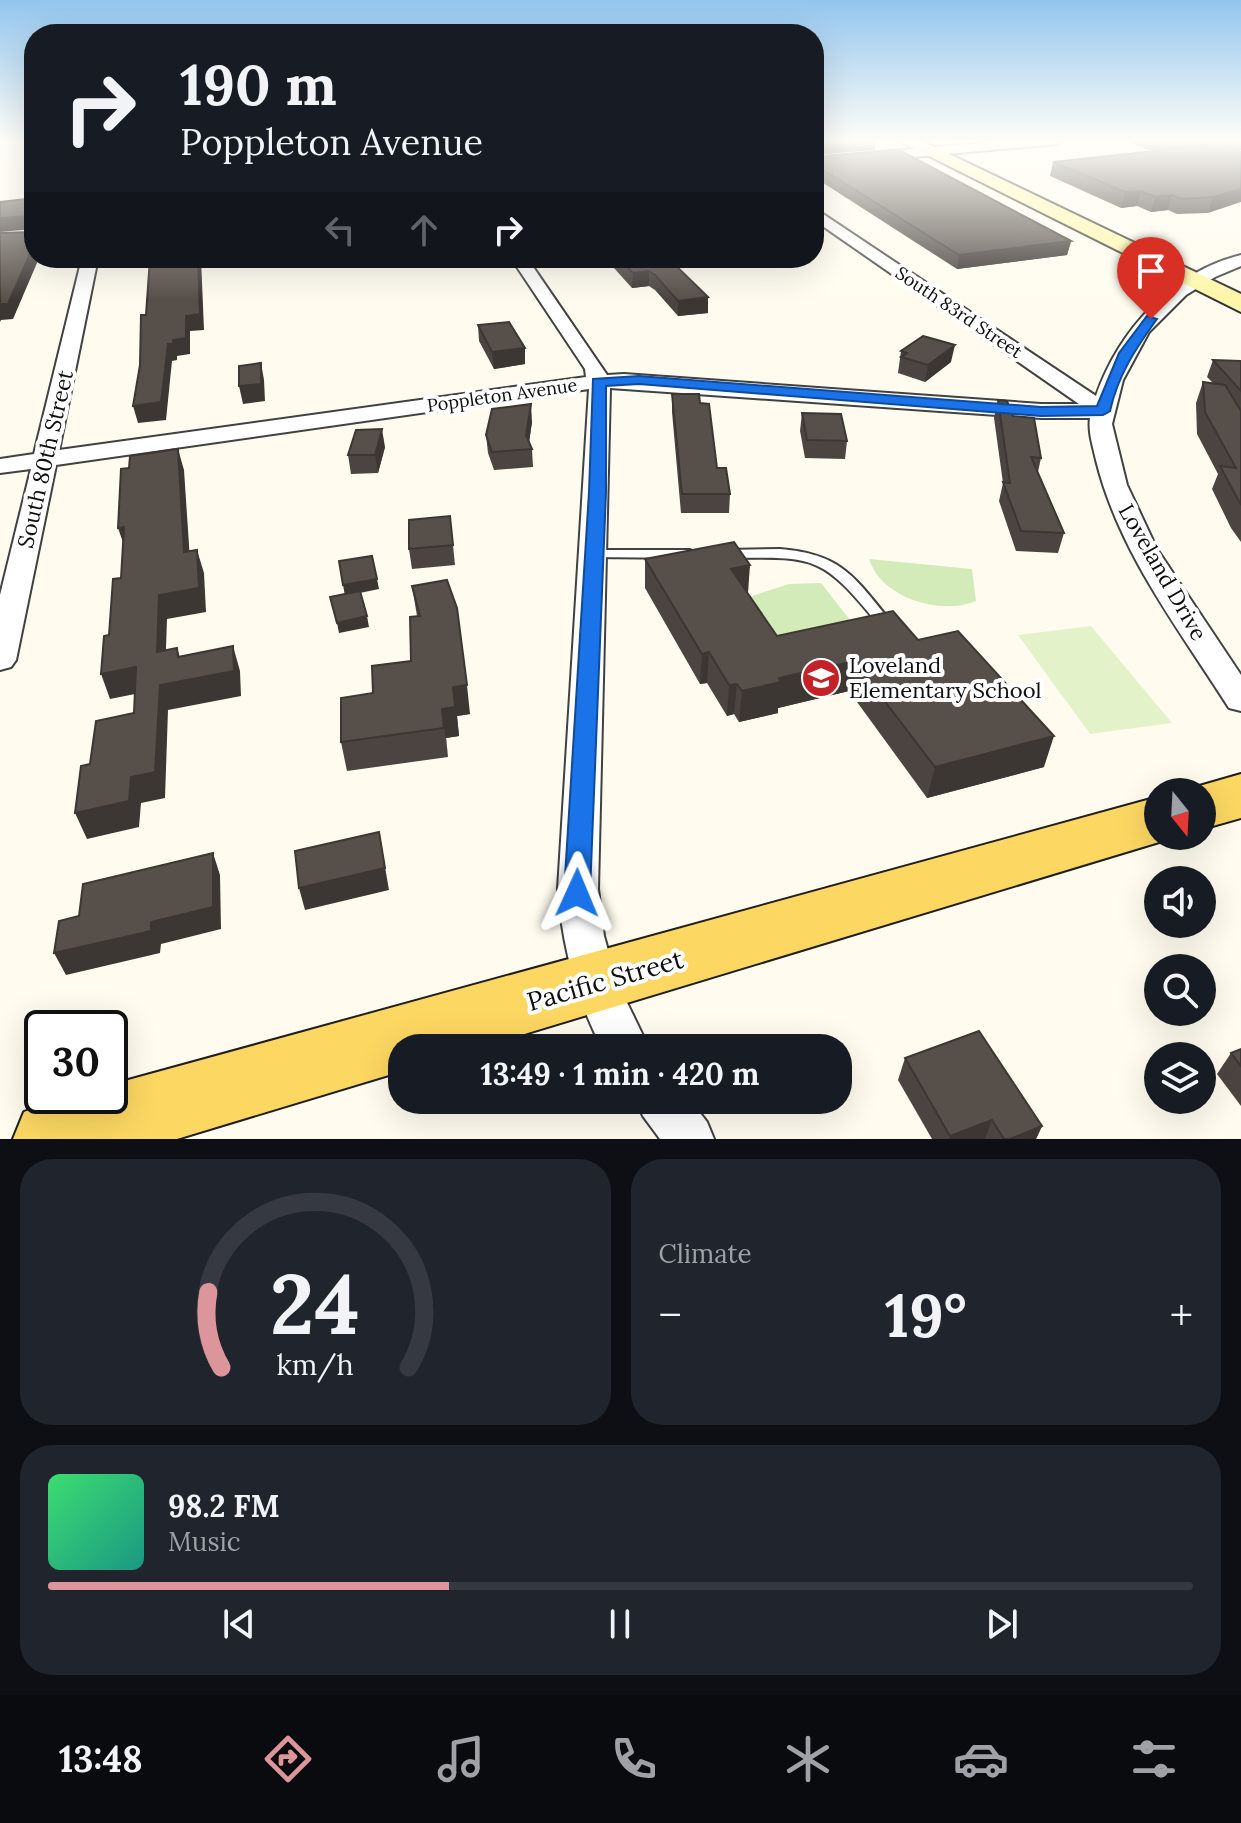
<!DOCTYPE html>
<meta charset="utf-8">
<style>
:root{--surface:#171b24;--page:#20242c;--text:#f1f3f6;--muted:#9ea1a6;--line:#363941;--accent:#dc959a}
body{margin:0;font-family:Lora,serif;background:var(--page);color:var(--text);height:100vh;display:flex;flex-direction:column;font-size:30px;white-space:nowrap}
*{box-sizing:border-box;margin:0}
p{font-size:26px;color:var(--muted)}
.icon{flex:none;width:44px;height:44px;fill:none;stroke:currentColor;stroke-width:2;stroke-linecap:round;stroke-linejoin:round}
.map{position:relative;height:1139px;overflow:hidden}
.drawer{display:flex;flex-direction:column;gap:20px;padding:20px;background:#0d0f14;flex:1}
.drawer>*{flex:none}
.guide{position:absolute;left:24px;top:24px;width:800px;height:244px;border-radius:32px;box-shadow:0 8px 32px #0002;background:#171b24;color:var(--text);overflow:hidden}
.needle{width:52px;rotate:162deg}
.controls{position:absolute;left:1144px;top:778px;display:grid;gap:16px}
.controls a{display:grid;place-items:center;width:72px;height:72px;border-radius:50%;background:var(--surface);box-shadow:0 8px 32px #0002;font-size:40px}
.speed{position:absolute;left:24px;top:1010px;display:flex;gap:16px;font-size:40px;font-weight:700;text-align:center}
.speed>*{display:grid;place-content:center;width:104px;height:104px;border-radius:50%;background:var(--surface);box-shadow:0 8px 32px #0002;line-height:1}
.speed .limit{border:4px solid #111;border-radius:12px;background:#fff;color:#111}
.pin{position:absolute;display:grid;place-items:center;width:68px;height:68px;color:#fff;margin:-82px -34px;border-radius:50% 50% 50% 0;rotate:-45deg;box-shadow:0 0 8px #0007}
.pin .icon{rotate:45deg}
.me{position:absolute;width:88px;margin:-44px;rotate:1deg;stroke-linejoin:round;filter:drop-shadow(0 0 6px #0008)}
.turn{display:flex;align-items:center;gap:28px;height:168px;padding:0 24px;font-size:36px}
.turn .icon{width:104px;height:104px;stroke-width:2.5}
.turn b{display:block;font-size:56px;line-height:68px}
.lanes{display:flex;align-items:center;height:76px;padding:0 24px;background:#0003;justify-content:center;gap:40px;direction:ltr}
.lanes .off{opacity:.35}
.big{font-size:60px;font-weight:700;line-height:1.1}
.drawer .tile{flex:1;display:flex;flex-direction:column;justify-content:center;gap:12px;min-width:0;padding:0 28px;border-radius:32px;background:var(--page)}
.drawer .dial{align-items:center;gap:0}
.dial svg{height:208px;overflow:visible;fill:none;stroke:var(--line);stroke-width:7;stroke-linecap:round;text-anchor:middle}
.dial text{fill:var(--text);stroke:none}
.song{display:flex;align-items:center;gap:24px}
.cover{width:96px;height:96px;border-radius:12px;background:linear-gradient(135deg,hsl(140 70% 55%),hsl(170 70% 35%))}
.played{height:8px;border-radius:4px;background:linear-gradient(90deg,var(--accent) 35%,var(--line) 35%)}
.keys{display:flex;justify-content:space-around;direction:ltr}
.heat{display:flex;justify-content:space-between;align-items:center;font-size:44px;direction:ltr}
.drawer .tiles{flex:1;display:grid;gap:20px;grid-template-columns:1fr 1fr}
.tile:last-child{grid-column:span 2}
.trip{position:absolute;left:388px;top:1034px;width:464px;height:80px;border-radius:32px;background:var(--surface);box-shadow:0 8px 32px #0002;font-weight:700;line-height:80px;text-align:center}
.menu{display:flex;height:128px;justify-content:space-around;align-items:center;background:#090b0e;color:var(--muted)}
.menu .icon{width:56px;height:56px}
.menu .on{color:var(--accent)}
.menu b{font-size:36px;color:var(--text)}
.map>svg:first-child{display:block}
</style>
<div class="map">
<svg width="1241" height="1139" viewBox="0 0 1241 1139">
<rect width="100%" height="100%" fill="#fffcef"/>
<!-- green -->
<g fill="#d2ebb8">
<path d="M869,559l103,10 4,32c-35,15 -95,-3 -107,-42z"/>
<path d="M821,583l40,51 -87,4 -28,-40 43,-14z"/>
</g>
<!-- pitch -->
<path fill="#e4f2ca" d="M1091,626l81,97 -82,11 -72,-99z"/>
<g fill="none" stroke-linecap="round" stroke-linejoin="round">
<!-- service casing -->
<g stroke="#414141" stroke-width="4">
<g id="service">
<path d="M780,549c60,5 73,26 108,69l2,3 -2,3h-10c-57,-70 -63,-67 -152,-66l-7,-4 7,-4z"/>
<path d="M594,550h96l7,4 -7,4 -101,-1 -2,-3z"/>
</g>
</g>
<!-- minor casing -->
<g stroke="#414141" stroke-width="4">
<g id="minor">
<path d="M1014,140h49l-6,4 -243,22v-8z"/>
<path d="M814,208l282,188c23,-66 76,-124 145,-141v11l-26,11 -29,18 -37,37 -26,48 -11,44 15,61 30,64 84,126v36l-12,-3c-50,-79 -110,-155 -133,-248 -3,-14 -8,-28 -6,-42h-49l-431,-30 -12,501 6,47 13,46 32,66h-47c-26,-50 -40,-103 -44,-159l31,-500 -533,76 -40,195 -5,7 -11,3v-75l31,-126 -31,4v-14l34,-5 48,-196h16l-39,192 527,-73 -1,-8 -74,-111h16l80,117 17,-1 417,30h38l-265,-184z"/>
<path d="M636,1100h54l17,22 7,17h-54l-17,-23z"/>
</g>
</g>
<!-- secondary casing -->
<g stroke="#303030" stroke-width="4">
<path id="secondary" d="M897,140h23l321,154v18z"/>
</g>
<!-- primary casing -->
<g stroke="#1f1f1f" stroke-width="4">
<g id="primary">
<path d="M1241,774v44l-39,11v-37l-20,-1z"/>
<path d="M1158,797v39h21l-701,212h-76v23l-225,68h-164l11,-27c34,-14 49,-16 86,-16v-11z"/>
</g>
</g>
<!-- service -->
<use href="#service" fill="#fff" fill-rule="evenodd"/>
<!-- minor -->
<use href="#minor" fill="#fff" fill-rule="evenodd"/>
<!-- secondary -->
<use href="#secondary" fill="#fff6aa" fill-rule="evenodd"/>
<!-- primary -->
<use href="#primary" fill="#fcd762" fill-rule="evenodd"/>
</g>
<!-- wall -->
<g fill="#4b4440">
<path d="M1123,140h118v10l-3,1 -30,62 -31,1 -9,-4 -17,2 -14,-6 -16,2 -71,-32 3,-14 99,-11z"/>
<path d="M814,157l257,84 -4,14 -110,14 -143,-92z"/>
<path d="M605,258h63l40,55 -30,3 -23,-26 -6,-4 -17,2z"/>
<path d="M478,325l47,23v16l-31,5 -15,-28z"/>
<path d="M901,351l50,11 -26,20 -27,-9z"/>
<path d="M1213,360l28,1v181l-10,-14 -19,-39 6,-15 -21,-40 -1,-31 7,-21 10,1 -6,-6z"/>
<path d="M672,394l28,9 17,65 13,26 -1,19h-48l-9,-101z"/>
<path d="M998,400l15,16 28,42 -3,14 26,61 -6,20 -42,-2 -17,-50 4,-18 -9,-65z"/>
<path d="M802,413l45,28 -2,18 -40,-1 -5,-27z"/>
<path d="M532,422l-3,20 3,7 1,18 -39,3 -6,-17 -2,-18z"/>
<path d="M385,447l-7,26 -27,1 -3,-19z"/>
<path d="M450,516l5,49 -43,4 -3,-20z"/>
<path d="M645,559l103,34 29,43 141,4 126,127 -117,31 -78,-107 -71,17v5l-39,9 -5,-8 -7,2 -20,-33 -7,1 -55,-96z"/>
<path d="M412,586l58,128 -13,2 2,20 -13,2 2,19 -101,14 -6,-29 32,-49 38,-32 6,-45z"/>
<path d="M1241,1049v57l-24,-32 14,-21z"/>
<path d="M905,1058l137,68 -6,13h-104l-34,-59z"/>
</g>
<!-- shaded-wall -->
<g fill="#3d3734">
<path d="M858,140h18l-1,10 -61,5 1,-11z"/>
<path d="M1241,140v10l-69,8 3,-11z"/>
<path d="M1241,189v13l-33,11 5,-16z"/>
<path d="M1141,191l-4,15 -16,2 4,-16z"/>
<path d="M1172,195l-4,15 -17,2 4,-15z"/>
<path d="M30,216l4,13 -34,3v-14z"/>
<path d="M34,241v17h4l-1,5 -24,56 -12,1 -1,2v-18z"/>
<path d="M1071,241l-4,14 -110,14 2,-14z"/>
<path d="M198,258h3l3,72 -14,1v23l-13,2v4l-5,1 -6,59 -28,3 -5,-17 35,-62 5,-4 13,-24z"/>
<path d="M649,271v15l-17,2 1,-15z"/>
<path d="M708,297v16l-30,3v-15z"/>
<path d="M955,345l-4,17 -26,20 3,-17z"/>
<path d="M525,348v16l-31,5 -2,-17z"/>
<path d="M261,363l3,17 1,21 -22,3 -4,-18z"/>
<path d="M531,404l1,18 -4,27 -2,-14z"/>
<path d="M382,429l3,18 -7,26 -3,-18z"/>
<path d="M178,449l6,21 7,105 -7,-23z"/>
<path d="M124,527l2,24 -8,-23z"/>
<path d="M197,550l7,23 2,39 -39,7 -2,58 -8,-25 2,-57z"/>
<path d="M750,565l-2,28 -17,-24z"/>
<path d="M377,579l2,10 -34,7 -2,-11z"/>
<path d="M367,616l2,11 -30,6 -2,-10z"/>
<path d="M233,646l7,25 1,25 -73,14 -3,88 -24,5 -2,24 -52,12 -12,-26 56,-36 29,-92 18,-28 -1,-9 8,25z"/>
<path d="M709,652l-2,31 -7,1 2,-30z"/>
<path d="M854,661l-5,30 -71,17v5l-39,9 3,-31 37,-13z"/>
<path d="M136,667l9,25 -35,7 -9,-25z"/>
<path d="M737,684l-3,30 -7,2 2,-31z"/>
<path d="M467,685l3,29 -13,2 2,20 -13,2 2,19 -6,-48 11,-22z"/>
<path d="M1054,736l-10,31 -117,31 8,-31z"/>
<path d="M379,832l10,58 -84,20 -6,-22z"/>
<path d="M213,853l7,22 1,54 -60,15 -1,9 -94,22 -12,-22 97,-31z"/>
<path d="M992,1120l-7,19h-36l1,-3z"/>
<path d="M1042,1126l-6,13h-26z"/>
</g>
<!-- building -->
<g fill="#574f4a" stroke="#3d3734" stroke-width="2">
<path d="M814,140h44l-43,4 -1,6z"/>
<path d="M1157,140h79l-61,7z"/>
<path d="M1218,144l23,8v37l-28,8 -31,2 -10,-4 -17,2 -14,-6 -16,1 -72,-30z"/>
<path d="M899,150l172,91 -112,14 -145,-91v-7z"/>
<path d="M34,198v43l-2,8 -24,55h-8v-71l30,-1 3,-13 -3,-3 -30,2v-16z"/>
<path d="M150,258h48l2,56 -14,2v22l-13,2v4h-5l-7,58 -28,4 7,-41 1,-50h5z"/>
<path d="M618,258h50l40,39 -30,4 -23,-26 -6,-4 -16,2z"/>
<path d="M509,322l16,26 -33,4 -14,-27z"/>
<path d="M923,336l32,9 -27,20 -27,-8 6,-4 -6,-2z"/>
<path d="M1213,360l28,1v30z"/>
<path d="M261,363v21l-22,2v-20z"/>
<path d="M1203,382l22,3 16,26v94l-21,-39 16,2 -31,-56z"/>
<path d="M672,394h27l1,9 9,1 8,64h9l4,26h-48z"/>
<path d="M998,400l9,1 6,15 21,2 7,40 -10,-1 33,76 -43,-2 -18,-49 7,1z"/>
<path d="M531,404l-5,31 6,14 -40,3 -6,-17 6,-26z"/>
<path d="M802,413l39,1 6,27 -40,-1z"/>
<path d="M382,429l-7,26h-27l8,-25z"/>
<path d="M178,449l6,103 13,-2 2,38 -40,7 -2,57 20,-4 1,9 55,-11 1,25 -74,14 -5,87 -24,5 -2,24 -54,12 6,-47 9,-2 6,-43 38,-8 2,-46 -35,7 3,-38 5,-1 4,-56 8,-1 3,-51 -6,1 3,-59 8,-1 1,-12z"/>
<path d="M450,516l3,29 -44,4v-29z"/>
<path d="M734,542l16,23 -19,4 46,67 116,-25 25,29 40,-9 96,105 -119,31 -81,-106 -75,17 2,4 -39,9 -5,-7 -8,1 -20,-33 -7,2 -57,-95z"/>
<path d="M372,556l5,23 -34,6 -4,-24z"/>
<path d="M447,580l10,28 10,77 -14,2 2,20 -13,2 2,19 -103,14v-44l32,-5 -1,-27 39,-5 -1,-44 10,-1 -8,-30z"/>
<path d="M360,591l7,25 -30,7 -7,-26z"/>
<path d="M379,832l6,36 -86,20 -4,-37z"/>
<path d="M213,853v54l-62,15v9l-97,22 5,-32 20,-5 4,-32z"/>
<path d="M979,1031l63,95 -32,13h-6l-12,-19 -42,16 -45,-78z"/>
<path d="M1241,1049v17l-10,-13z"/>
</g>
<!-- sky -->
<linearGradient id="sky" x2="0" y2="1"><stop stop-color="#93c5ee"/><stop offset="0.47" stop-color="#fffef8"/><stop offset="1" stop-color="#fffef8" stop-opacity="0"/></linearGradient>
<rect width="1241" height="300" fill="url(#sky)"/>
<!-- route -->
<path fill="#1a73e8" stroke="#114b97" stroke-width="2" d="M1147,316l10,3c-21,29 -39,56 -47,92l-7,4 -62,1 -402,-32 -33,2v106l-16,401 -4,8 -9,3 -9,-3 -4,-8 25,-401 4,-113 46,-3 402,31 56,-1 22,-53z"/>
<!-- icons -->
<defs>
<g id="school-disc" transform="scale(2)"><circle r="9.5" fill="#c32229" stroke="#fff"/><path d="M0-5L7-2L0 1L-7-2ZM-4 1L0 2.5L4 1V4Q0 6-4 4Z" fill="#fff"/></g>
</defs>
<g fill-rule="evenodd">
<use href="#school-disc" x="821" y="678"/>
</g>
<g text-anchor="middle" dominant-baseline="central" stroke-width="8" stroke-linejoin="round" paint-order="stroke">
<!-- far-street labels -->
<g font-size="18" fill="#0e0e0e" stroke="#fff">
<text transform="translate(959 312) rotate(34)">South 83rd Street</text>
<text transform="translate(502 395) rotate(-8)">Poppleton Avenue</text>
</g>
<!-- street labels -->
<g font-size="22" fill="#0e0e0e" stroke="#fff">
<text transform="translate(45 459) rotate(-77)">South 80th Street</text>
<text transform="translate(1163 572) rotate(60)">Loveland Drive</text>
</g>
<!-- poi labels -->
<g font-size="22" fill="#0e0e0e" stroke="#fff" text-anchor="start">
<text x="849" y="665">Loveland<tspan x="849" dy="25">Elementary School</tspan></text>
</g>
<!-- near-street labels -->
<g font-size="26" fill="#0e0e0e" stroke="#fff">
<text transform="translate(605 980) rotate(-16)">Pacific Street</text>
</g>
</g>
</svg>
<div class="controls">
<a><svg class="needle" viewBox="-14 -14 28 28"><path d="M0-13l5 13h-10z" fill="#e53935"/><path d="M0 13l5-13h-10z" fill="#9ea1a6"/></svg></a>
<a><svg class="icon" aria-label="sound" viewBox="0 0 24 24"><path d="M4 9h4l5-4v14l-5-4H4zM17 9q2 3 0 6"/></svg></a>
<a><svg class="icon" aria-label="search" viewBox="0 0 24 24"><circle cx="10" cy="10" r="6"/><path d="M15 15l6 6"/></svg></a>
<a><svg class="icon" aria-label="layers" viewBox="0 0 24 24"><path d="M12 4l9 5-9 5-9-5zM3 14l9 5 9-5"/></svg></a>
</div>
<div class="speed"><div class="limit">30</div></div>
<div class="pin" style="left:1151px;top:319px;background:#d93025"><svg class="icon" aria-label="arrive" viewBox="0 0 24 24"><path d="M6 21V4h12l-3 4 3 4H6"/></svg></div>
<svg class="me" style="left:577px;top:893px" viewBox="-20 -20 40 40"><path d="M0-17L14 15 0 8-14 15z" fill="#1a73e8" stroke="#fff" stroke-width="4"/></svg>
<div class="trip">13:49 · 1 min · 420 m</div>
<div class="guide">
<div class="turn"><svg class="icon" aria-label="right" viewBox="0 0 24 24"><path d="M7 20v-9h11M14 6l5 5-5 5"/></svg><div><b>190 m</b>Poppleton Avenue</div></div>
<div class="lanes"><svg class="icon off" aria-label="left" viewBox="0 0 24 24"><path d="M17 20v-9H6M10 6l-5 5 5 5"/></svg><svg class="icon off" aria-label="ahead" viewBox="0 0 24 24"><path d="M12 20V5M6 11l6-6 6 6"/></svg><svg class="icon" aria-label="right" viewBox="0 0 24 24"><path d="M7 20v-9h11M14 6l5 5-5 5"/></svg></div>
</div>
</div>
<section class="drawer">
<div class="tiles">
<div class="tile dial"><svg viewBox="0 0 100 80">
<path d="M14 69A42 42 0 1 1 86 69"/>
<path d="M14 69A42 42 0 0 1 9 40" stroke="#dc959a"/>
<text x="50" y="56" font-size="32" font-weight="700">24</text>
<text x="50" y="72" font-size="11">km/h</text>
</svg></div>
<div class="tile"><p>Climate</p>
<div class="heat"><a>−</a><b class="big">19°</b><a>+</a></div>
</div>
<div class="tile">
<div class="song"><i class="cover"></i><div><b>98.2 FM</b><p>Music</p></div></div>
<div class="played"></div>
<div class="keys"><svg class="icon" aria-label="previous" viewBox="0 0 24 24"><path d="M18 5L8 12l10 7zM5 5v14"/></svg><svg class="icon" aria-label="pause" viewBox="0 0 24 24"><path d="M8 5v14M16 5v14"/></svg><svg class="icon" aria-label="next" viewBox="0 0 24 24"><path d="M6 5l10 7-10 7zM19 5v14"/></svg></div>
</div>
</div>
</section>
<nav class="menu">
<b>13:48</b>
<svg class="icon on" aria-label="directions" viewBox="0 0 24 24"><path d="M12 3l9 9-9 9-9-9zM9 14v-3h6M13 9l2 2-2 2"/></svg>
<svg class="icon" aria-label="music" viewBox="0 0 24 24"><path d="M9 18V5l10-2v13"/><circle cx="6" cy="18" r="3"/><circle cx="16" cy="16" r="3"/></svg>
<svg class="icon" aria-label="phone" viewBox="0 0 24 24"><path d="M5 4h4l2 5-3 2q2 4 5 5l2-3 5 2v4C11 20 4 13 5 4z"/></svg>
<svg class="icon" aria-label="climate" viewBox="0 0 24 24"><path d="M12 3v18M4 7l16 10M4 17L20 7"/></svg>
<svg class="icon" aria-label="car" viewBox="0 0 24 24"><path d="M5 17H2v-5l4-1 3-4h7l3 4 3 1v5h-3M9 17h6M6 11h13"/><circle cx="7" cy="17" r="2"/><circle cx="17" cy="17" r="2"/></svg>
<svg class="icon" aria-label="filters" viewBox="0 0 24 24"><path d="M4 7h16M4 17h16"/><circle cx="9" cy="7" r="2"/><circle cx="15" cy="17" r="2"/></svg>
</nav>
